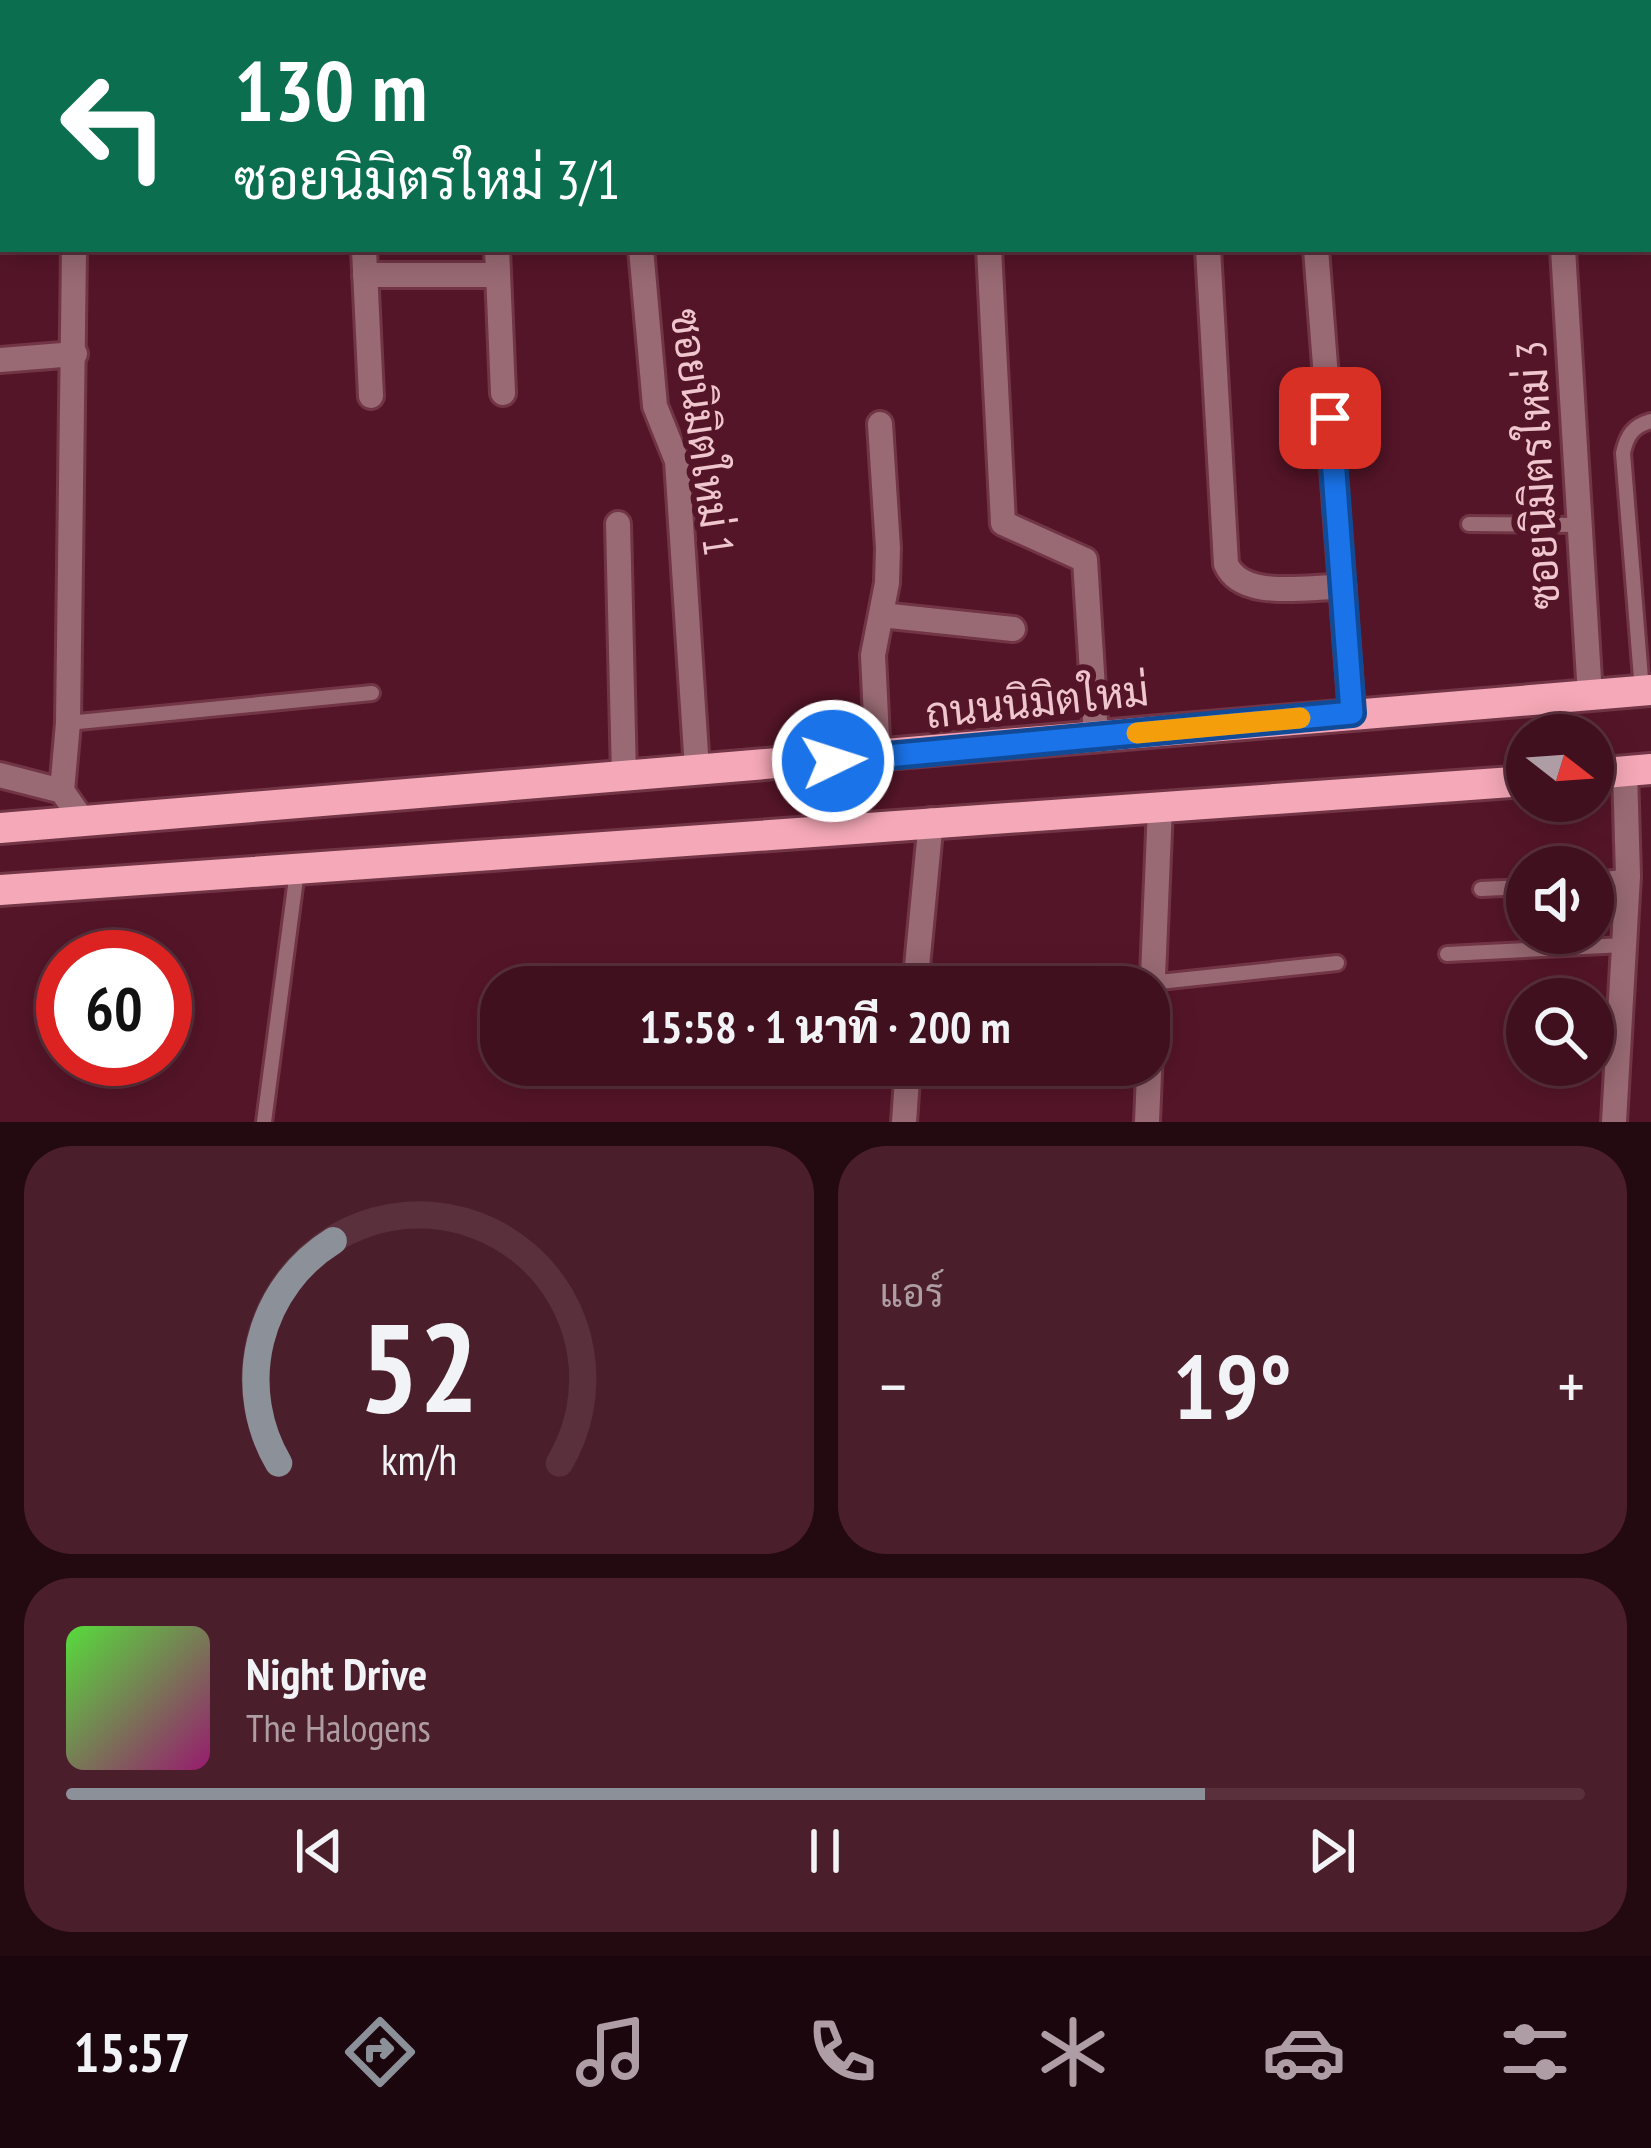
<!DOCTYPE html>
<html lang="th">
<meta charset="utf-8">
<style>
:root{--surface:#40101e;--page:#4b1e2b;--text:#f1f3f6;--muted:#ae9da4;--line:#59303c;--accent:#8c9099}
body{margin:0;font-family:"PT Sans Narrow",Sarabun,sans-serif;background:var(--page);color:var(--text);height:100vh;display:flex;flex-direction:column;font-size:45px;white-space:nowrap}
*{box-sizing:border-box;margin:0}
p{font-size:39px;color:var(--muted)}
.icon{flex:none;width:66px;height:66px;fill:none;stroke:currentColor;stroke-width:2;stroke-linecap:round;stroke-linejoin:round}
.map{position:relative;height:1122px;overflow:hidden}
.details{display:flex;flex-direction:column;gap:24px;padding:24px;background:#230910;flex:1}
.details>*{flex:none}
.hud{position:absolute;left:0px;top:0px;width:1653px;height:252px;box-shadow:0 6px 30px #0003,0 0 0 3px var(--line);background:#0b6e4f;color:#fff;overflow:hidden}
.needle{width:78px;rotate:107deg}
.controls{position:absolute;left:1506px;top:714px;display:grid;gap:24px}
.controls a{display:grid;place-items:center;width:108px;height:108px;border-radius:50%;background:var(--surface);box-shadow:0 6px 30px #0003,0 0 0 3px var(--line);font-size:60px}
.speed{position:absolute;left:36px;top:930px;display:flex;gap:24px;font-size:60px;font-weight:700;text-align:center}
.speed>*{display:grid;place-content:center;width:156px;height:156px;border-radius:50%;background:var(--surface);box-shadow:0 6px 30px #0003,0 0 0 3px var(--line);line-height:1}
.speed .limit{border:18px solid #d22;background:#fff;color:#111}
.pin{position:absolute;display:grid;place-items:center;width:102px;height:102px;color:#fff;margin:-51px;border-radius:24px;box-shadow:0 6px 18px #0006}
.me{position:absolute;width:132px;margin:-66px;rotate:86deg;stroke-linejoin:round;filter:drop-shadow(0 0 9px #0008)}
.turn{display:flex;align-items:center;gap:42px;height:252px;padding:0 36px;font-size:54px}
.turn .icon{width:156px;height:156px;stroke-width:2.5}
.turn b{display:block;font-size:84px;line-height:102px}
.big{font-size:90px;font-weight:800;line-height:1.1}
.details .card{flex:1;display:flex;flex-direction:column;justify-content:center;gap:18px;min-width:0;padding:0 42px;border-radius:48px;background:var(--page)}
.details .dial{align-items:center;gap:0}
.dial svg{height:312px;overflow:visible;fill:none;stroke:var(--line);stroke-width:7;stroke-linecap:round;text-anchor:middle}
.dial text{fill:var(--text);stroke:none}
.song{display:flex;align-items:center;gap:36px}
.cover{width:144px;height:144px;border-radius:18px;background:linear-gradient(135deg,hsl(110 70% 55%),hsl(320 70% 35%))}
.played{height:12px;border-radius:6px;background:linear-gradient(90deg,var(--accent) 75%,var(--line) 75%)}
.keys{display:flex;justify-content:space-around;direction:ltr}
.heat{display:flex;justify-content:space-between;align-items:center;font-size:66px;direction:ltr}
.details .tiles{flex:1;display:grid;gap:24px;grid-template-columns:1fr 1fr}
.card:last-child{grid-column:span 2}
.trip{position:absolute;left:480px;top:966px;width:690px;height:120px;border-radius:48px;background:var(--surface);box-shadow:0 6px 30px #0003,0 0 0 3px var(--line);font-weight:800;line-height:120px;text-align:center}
.dock{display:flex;height:192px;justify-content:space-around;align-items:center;background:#1a060c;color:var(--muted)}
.dock .icon{width:84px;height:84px}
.dock .on{color:var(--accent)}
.dock b{font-size:54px;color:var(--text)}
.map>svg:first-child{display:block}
</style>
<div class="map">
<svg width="1651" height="1122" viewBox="0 0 1651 1122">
<rect width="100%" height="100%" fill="#551528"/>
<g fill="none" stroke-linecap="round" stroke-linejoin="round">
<!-- lane casing -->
<g stroke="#713546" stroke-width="20">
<g id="lane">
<path d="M1469,524l110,1"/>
<path d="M1642,691l-19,-238c4,-18 10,-27 28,-32"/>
<path d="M68,723l304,-30"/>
<path d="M1593,881l35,-5"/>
<path d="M1481,889l46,-2"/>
<path d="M1447,954l177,-9"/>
<path d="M1112,987l225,-24"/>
<path d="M264,1122l33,-251"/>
</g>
</g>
<!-- street casing -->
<g stroke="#713546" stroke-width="30">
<g id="street">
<path d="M70,0v3"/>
<path d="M356,0v3"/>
<path d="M487,0v3"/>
<path d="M626,0v3"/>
<path d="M975,0l1,3"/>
<path d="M1193,0v3"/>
<path d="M1303,0v3"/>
<path d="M1547,0l1,3"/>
<path d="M364,249l7,147"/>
<path d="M497,249l6,144"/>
<path d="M641,249l14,157 22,55 20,308"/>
<path d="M989,249l14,274 82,37 11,177"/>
<path d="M1208,249l18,315c16,37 82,22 117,23"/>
<path d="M1316,249l36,464"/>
<path d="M1563,249l27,447"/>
<path d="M365,275h133"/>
<path d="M0,360l75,-6"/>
<path d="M618,524l6,252"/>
<path d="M881,615l132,14"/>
<path d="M878,759l-5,-104 14,-72 1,-35 -8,-124"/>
<path d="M0,775l62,16 21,30"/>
<path d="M62,791l6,-68 6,-474"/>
<path d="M915,987l16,-167"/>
<path d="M904,1122l4,-57"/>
<path d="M1147,1122l13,-315"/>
<path d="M1614,1122l14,-246 -3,-105"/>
</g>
</g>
<!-- primary casing -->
<g stroke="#713546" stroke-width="36">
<g id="primary">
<path d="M1593,774l58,-5"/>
<path d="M0,828c550,-48 1101,-87 1651,-138"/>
<path d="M0,890l1527,-109"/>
</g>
</g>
<!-- lane -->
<use href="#lane" stroke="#996a73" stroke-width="14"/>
<!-- street -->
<use href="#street" stroke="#996a73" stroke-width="24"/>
<!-- primary -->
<use href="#primary" stroke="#f5a8b7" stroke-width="30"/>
</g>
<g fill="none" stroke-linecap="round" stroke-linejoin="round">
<!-- route casing -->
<g stroke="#114b97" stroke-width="30">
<path id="route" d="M833,761l519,-48 -22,-295"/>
</g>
<!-- route -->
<use href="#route" stroke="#1a73e8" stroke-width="21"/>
<!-- slow -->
<path stroke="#f59e0b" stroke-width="21" d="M1137,733l163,-15"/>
</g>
<g text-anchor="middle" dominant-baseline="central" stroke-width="12" stroke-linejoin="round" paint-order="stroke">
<!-- street labels -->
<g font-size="42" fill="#efc6cd" stroke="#551528">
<text transform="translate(703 432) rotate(82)">ซอยนิมิตใหม่ 1</text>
<text transform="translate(1537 475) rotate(-93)">ซอยนิมิตรใหม่ 3</text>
<text transform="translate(1037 701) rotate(-6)">ถนนนิมิตใหม่</text>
</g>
</g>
</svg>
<div class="controls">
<a><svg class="needle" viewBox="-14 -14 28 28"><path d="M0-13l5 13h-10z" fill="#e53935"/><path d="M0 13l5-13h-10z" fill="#ae9da4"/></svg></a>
<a><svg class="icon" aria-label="sound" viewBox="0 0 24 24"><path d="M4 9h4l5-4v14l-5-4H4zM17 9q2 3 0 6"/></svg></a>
<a><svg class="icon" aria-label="search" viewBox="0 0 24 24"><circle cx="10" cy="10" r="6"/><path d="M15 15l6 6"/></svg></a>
</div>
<div class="speed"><div class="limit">60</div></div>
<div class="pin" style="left:1330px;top:418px;background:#d93025"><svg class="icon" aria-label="arrive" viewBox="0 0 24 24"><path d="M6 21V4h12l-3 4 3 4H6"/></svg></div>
<svg class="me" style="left:833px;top:761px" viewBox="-20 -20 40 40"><circle r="17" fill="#1a73e8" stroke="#fff" stroke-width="3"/><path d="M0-11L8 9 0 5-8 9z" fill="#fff"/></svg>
<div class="trip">15:58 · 1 นาที · 200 m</div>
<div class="hud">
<div class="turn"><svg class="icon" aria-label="left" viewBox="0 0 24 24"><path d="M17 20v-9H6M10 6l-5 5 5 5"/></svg><div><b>130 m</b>ซอยนิมิตรใหม่ 3/1</div></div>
</div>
</div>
<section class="details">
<div class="tiles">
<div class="card dial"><svg viewBox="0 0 100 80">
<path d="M14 69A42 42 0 1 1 86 69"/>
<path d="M14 69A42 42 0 0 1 28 12" stroke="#8c9099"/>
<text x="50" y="56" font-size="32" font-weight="700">52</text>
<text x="50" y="72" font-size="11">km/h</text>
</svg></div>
<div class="card"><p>แอร์</p>
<div class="heat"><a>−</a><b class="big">19°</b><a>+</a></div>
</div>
<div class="card">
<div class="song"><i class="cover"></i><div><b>Night Drive</b><p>The Halogens</p></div></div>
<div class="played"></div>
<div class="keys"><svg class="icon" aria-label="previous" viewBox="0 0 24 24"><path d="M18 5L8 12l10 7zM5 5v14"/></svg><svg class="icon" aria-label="pause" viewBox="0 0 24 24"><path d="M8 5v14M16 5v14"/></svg><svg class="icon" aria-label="next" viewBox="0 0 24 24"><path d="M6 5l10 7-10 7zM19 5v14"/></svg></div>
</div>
</div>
</section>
<nav class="dock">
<b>15:57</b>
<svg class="icon on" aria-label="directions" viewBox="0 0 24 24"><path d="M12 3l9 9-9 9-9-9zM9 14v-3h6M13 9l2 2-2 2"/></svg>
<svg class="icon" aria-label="music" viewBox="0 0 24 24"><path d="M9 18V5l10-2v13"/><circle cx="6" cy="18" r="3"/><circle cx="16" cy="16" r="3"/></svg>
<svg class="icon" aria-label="phone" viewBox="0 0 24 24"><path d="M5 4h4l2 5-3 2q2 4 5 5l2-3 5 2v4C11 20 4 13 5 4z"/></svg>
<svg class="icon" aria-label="climate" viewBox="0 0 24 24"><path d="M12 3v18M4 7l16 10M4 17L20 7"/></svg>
<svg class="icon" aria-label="car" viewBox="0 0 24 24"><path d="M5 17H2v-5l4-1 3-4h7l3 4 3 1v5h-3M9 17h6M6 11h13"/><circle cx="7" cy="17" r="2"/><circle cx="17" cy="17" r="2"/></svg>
<svg class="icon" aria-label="filters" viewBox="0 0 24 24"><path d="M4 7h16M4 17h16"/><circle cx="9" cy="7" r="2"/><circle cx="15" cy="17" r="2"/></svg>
</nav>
